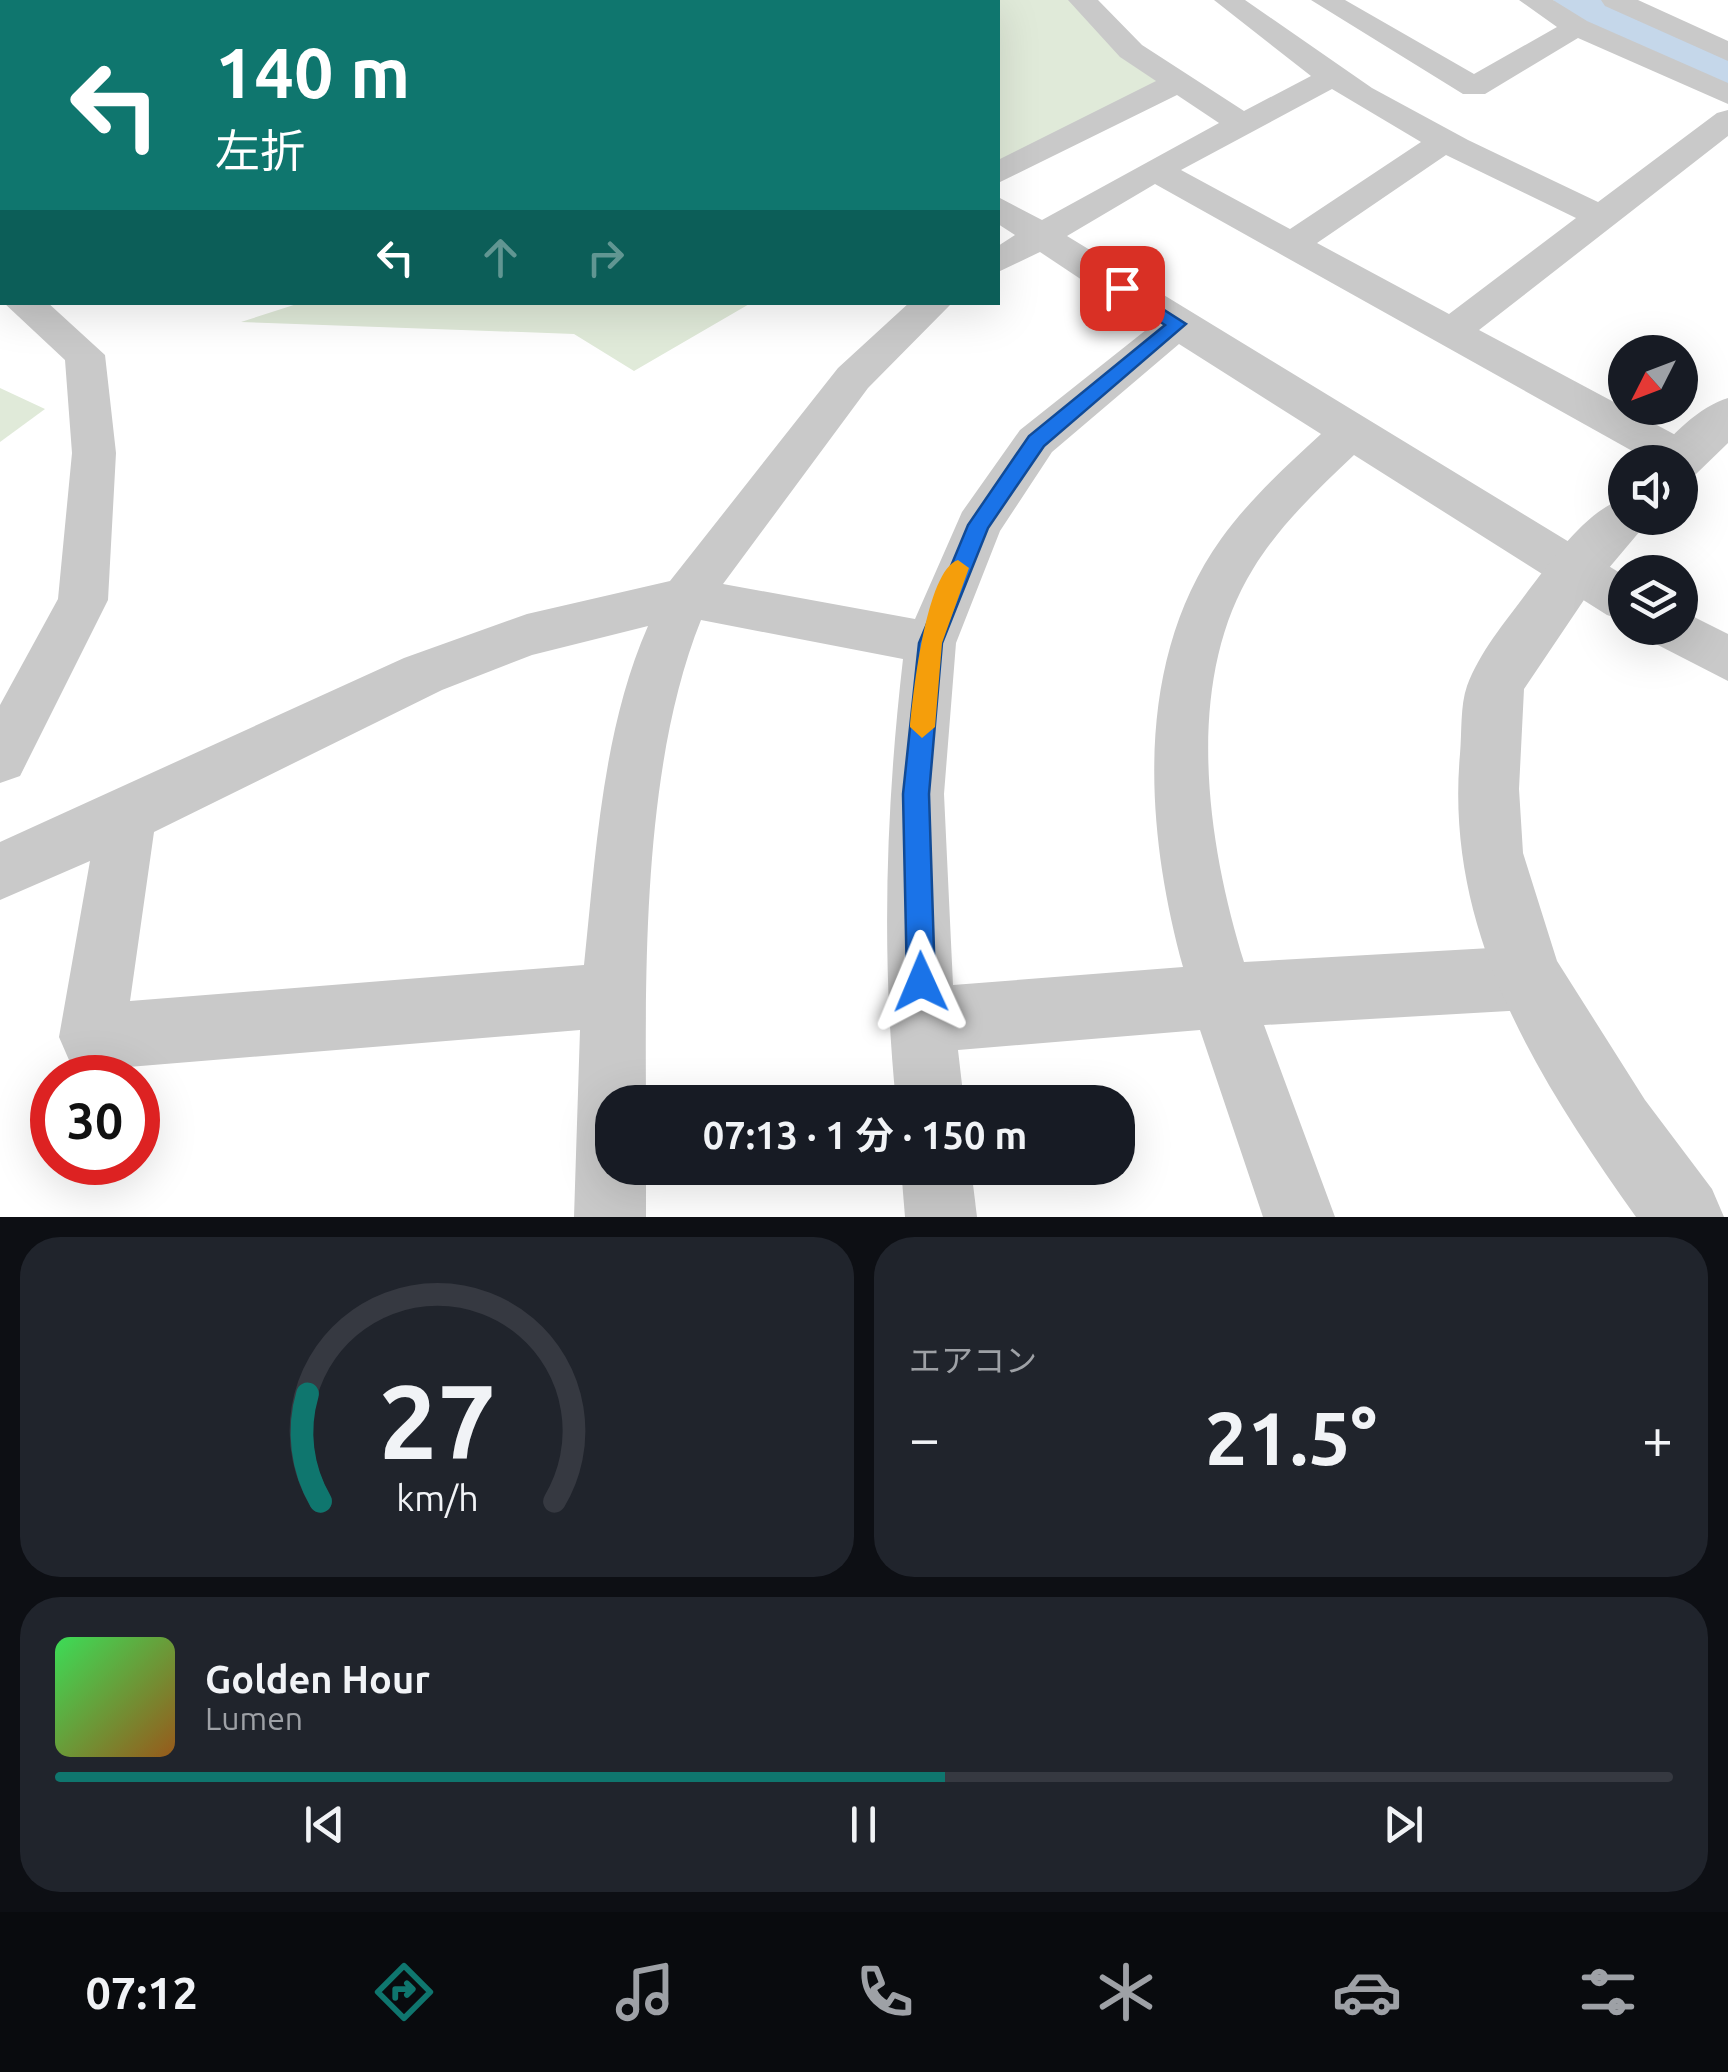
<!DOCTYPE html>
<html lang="ja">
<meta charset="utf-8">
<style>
:root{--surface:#171b24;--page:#20242c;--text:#f1f3f6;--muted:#9ea1a6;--line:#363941;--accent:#0f766e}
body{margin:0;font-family:Ubuntu,"Noto Sans JP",sans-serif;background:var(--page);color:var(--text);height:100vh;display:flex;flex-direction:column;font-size:38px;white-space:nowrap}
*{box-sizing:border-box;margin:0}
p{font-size:32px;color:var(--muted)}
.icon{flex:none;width:55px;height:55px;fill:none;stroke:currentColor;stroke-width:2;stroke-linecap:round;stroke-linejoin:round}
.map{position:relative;height:1217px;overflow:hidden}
.drawer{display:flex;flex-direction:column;gap:20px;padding:20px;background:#0d0f14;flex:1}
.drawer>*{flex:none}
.top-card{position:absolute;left:0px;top:0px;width:1000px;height:305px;box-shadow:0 10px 40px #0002;background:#0f766e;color:#fff;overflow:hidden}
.needle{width:65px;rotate:228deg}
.fabs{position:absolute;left:1608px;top:335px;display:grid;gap:20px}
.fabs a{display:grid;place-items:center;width:90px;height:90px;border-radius:50%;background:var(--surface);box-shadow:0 10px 40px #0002;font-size:50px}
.speed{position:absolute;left:30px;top:1055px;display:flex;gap:20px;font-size:50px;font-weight:700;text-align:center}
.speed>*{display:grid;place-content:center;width:130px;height:130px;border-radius:50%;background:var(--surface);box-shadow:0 10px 40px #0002;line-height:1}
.speed .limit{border:15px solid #d22;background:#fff;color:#111}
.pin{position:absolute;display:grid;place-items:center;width:85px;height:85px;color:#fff;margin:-42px;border-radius:20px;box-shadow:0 5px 15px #0006}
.me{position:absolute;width:110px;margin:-55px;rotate:359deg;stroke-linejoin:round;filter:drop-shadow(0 0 8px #0008)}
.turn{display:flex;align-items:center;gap:35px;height:210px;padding:0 50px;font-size:45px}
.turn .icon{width:130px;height:130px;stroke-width:2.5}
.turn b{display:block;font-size:70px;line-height:85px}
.lanes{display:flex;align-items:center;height:95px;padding:0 50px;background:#0003;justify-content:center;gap:50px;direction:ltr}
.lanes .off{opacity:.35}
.big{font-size:75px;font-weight:700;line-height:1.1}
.drawer .card{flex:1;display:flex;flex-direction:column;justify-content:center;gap:15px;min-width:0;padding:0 35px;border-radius:40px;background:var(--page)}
.drawer .dial{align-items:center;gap:0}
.dial svg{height:260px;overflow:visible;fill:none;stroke:var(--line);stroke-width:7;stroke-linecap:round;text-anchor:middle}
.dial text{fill:var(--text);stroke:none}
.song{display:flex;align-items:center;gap:30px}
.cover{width:120px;height:120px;border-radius:15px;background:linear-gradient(135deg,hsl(130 70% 55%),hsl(30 70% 35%))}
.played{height:10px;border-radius:5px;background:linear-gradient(90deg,var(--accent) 55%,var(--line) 55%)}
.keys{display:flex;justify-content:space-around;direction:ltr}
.heat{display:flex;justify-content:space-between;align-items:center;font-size:55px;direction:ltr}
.drawer .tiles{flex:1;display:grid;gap:20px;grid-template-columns:1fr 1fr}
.card:last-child{grid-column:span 2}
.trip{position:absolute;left:595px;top:1085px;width:540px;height:100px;border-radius:40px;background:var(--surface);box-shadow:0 10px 40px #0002;font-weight:700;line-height:100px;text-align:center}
.menu{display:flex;height:160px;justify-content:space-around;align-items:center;background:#090b0e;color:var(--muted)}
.menu .icon{width:70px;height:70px}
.menu .active{color:var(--accent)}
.menu b{font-size:45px;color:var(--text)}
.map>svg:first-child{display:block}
</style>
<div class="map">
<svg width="1728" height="1217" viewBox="0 0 1728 1217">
<rect width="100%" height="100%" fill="#fff"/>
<!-- green -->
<g fill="#e0ead9">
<path d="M216,0h625l6,2h-621z"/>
<path d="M902,0h169l88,80 -161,84v-162z"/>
<path d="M300,303v-1l451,1 -117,68 -60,-37 -333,-12z"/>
<path d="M0,388l45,21 -45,33z"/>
</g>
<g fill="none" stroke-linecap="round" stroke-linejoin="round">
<!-- river -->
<path fill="#c5d7ea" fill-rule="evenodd" d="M1553,0h56l119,57v32l-168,-80z"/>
<!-- minor -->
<g fill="#c9c9c9" fill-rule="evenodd">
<path d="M878,0h30l1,2h-29z"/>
<path d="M1068,0h30l44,45 102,66 67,-35 -97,-76h31l127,88 96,52 130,62 119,-89 11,-3v26l-249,194 219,117 6,12 -6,12 -16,4 -2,-13h-28l-497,-278 -88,52 558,340v45l-18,-6 -253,-160c-36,34 -75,71 -101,114 -70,113 -46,274 -9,393l283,-16 22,10 10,22 -10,22 -22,10 -263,15 71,192h-72l-63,-187 -242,20 6,52h-68c-15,-147 -10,-296 7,-443l-202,-39c-56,139 -56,332 -55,482h-34v66h34v49h-72l6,-187 -488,40 -23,-10 -10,-23 31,-176 -90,39v-58l404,-184 123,-44 143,-33 168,-213 72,-66h43l-85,86 -145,196 192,35 47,-107 58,-82 131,-104 -111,-74 -42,20v-26l17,-11 -17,-11v-27l44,23 177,-97 -42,-28 -179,88v-23l158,-79 -36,-24zM1332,89l89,53 -131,87 -109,-59zM1446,155l130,63 -127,96 -132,-71zM1179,344l142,90c-35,32 -72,66 -100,105 -88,123 -76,290 -38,428l-230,18 -9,-191 12,-151 44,-112 52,-79zM648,626c-46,105 -52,227 -64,339l-454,36 24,-169 288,-142 90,-35z"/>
<path d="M1311,0h34l129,74 83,-47 -38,-27h34l34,21 141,62v21l-150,-66 -93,56h-22z"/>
<path d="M1601,0h37l90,41v20l-123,-55z"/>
<path d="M3,302h44l58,53 11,98 -8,147 -88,176 -20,7v-78l58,-106 14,-146 -7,-93z"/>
<path d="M1680,610l48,24v47l-74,-38 -7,-15h33z"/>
<path d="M901,1168h70l6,49h-72z"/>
</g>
<!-- tertiary -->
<g fill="#c9c9c9" fill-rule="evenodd">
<path d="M263,0h45l1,2h-45z"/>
<path d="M2,28v20l-2,1v-20z"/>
<path d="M1728,398v45l-33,32 -15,4v-17h-26c12,-25 47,-56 74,-64z"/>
<path d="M1625,498v20h26l-59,70 -68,101 -5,100 4,64 34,108 88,139 67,89 12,28h-88c-99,-140 -192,-285 -176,-463 2,-21 0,-48 7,-68 13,-35 39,-65 61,-95 25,-32 57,-80 97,-93z"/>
</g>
</g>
<!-- route -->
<path fill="#1a73e8" stroke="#114b97" stroke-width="2.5" d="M1122,283l64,41 -142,122 -56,82 -46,115 -13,151 6,188 -4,10 -10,4 -10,-4 -4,-10 -4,-188 16,-151 49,-118 61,-89 136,-111 -50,-33v-7z"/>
<!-- slow -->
<path fill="#f59e0b" d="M958,560l11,8 -27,75 -7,84 -13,11 -12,-11c3,-32 16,-157 48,-167z"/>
</svg>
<div class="fabs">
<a><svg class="needle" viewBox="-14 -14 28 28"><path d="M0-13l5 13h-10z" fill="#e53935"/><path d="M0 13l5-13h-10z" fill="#9ea1a6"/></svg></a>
<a><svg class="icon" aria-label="sound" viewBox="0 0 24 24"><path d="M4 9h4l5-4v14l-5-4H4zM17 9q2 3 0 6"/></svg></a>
<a><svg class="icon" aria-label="layers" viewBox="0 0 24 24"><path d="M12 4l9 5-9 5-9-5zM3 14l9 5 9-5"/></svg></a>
</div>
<div class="speed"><div class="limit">30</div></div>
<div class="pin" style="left:1122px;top:288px;background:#d93025"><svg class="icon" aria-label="arrive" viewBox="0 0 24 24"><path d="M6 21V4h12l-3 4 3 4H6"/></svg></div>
<svg class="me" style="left:921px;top:982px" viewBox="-20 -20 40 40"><path d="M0-17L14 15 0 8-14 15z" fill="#1a73e8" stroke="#fff" stroke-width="4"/></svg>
<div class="trip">07:13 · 1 分 · 150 m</div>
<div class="top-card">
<div class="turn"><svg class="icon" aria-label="left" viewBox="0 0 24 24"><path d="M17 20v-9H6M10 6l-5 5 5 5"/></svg><div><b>140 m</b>左折</div></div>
<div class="lanes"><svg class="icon" aria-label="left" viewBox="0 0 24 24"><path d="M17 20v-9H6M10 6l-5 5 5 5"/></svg><svg class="icon off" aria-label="ahead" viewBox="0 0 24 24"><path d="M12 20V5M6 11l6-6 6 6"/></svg><svg class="icon off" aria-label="right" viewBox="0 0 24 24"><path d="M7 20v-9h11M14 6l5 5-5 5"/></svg></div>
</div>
</div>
<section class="drawer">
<div class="tiles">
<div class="card dial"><svg viewBox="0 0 100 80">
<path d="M14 69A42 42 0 1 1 86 69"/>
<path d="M14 69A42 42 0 0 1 10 36" stroke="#0f766e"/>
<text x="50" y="56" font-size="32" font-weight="700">27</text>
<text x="50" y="72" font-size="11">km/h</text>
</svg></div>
<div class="card"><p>エアコン</p>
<div class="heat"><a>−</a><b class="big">21.5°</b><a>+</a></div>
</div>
<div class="card">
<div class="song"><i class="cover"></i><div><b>Golden Hour</b><p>Lumen</p></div></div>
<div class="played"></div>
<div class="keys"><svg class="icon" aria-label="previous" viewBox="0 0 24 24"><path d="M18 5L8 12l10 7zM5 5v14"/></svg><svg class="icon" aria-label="pause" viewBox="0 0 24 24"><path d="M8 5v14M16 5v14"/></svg><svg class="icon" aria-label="next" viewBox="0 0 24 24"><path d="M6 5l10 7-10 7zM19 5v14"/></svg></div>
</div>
</div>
</section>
<nav class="menu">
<b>07:12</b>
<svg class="icon active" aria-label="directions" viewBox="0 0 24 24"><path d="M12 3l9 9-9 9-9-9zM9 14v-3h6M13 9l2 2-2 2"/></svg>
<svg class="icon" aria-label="music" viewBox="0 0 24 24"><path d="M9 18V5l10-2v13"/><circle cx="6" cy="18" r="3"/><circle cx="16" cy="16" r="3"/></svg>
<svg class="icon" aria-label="phone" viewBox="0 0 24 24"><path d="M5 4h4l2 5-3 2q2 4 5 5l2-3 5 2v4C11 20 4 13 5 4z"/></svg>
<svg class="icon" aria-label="climate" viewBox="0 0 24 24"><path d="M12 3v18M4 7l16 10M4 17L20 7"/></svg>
<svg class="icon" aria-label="car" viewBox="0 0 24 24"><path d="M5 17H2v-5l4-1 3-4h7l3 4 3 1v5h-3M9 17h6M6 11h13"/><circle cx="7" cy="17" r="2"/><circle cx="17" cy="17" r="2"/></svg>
<svg class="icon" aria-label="filters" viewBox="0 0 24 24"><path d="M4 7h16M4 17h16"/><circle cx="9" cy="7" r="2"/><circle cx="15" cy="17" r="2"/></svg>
</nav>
